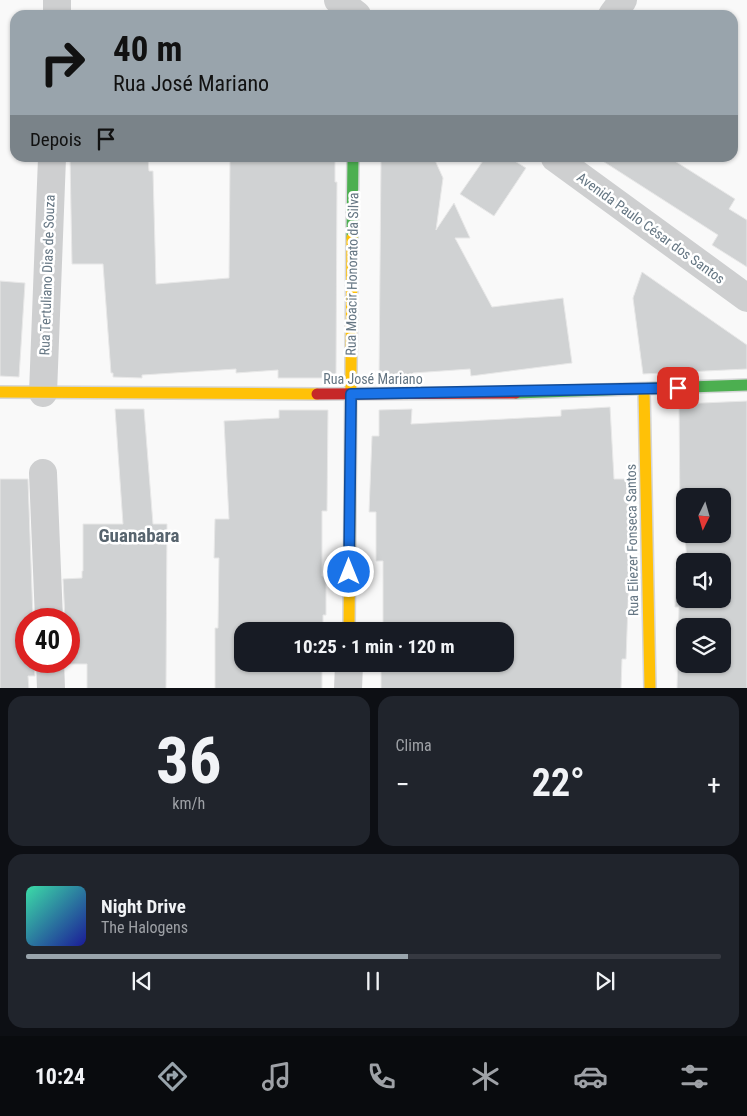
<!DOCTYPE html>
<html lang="pt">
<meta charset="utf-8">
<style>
:root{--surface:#171b24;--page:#20242c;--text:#f1f3f6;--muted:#9ea1a6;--line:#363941;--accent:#99a4ac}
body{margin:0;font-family:"Roboto Condensed",sans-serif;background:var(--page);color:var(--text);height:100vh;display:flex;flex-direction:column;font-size:19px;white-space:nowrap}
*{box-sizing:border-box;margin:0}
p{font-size:16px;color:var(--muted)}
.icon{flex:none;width:28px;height:28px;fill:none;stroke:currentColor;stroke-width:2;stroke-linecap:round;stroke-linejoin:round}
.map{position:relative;height:688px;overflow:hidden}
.sheet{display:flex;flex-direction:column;gap:8px;padding:8px;background:#0d0f14;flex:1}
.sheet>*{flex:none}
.hud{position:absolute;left:10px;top:10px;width:728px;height:152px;border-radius:15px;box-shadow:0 1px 4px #0004;background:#99a4ac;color:#111;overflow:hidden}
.needle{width:32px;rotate:185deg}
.tools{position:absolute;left:676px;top:488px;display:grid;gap:10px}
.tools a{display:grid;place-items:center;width:55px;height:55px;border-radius:10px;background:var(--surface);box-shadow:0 1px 4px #0004;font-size:25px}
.speed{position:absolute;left:15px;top:608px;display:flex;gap:10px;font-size:25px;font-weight:700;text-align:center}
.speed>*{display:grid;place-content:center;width:65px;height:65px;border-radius:50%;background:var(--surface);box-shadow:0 1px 4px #0004;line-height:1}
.speed .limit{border:8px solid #d22;background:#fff;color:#111}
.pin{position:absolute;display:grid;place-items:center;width:42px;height:42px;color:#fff;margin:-21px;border-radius:10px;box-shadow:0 2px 8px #0006}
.me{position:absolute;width:55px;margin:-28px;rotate:0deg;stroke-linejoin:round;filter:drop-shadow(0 0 4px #0008)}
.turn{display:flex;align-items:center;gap:18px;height:105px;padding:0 20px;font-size:22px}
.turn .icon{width:65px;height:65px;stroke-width:2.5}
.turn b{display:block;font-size:35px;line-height:42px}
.then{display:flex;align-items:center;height:48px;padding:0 20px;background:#0003;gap:10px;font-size:19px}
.big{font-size:38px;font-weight:700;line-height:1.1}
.sheet .tile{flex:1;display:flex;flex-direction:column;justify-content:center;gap:8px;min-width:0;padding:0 18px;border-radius:15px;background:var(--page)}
.sheet .dial{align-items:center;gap:0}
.dial b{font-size:65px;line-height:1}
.song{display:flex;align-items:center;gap:15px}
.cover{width:60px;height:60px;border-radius:8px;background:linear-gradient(135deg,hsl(160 70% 55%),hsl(240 70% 35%))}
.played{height:5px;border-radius:2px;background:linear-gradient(90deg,var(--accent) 55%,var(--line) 55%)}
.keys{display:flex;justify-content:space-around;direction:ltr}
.heat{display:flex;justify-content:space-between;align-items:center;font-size:28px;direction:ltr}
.sheet .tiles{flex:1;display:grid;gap:8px;grid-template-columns:1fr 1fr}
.tile:last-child{grid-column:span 2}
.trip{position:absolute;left:234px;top:622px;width:280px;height:50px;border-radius:15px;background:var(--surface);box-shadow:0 1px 4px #0004;font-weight:700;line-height:50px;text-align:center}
.tab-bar{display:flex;height:80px;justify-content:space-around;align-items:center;background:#090b0e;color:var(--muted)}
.tab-bar .icon{width:35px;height:35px}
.tab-bar .current{color:var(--accent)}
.tab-bar b{font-size:22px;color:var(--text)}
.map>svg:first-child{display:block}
</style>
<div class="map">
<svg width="747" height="689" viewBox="0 0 747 689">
<rect width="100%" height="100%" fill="#f9f9f9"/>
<!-- building -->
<g fill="#d0d2d3" stroke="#e8e8e8" fill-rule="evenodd">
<path d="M70,158h78l1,13h4l3,113 73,-6 1,-120h105v24h2l-1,196h-58v-8l-42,3v-4l-94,6v3l-29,-1v-4h-2l-8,-109h-31z"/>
<path d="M381,158h53l9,20 -7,52 18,-27 16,35h-15l37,69 71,-9 9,65 -101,13 -1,-7 -57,4v5h-34z"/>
<path d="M485,158h25l16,10 -32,48 -34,-22z"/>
<path d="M598,158h72l65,41 -6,10 18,11v47l-35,-22 6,-10z"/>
<path d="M642,272l105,73v24l-104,5 -10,-76z"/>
<path d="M0,281l25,2 -6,94 -19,-1z"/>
<path d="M747,401v288h-70l2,-82h-4l1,-39h9v31h37v-38h-35l-4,-48h-3l-1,-109zM685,496h37v38h-37zM685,626h37v38h-37z"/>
<path d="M610,407l4,72h16l-1,43h2l-5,137h-4l-1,30h-240v-20h-6v-5h130v-33h-130v-2h8v-68h-7v-49h-7l3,-76h7v-26l33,-1 -1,15 150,-8v-6z"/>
<path d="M115,409h29l9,115h14l-1,165h-79v-25h-21v-3h3v-42h-4l-2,-40 19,-1v-7h1v-47h40z"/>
<path d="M279,410h49l-1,101h-5v65h4v39h-3v16h-81v33h80v25h-107v-61h3l1,-70h-5l1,-39h14l-5,-98 55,-3z"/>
<path d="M0,479h28l5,140h-7v42h8l1,15h-7l1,13h-29z"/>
</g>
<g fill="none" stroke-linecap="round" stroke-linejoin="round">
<!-- fast casing -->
<g stroke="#d5d6d7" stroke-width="14">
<g id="fast">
<path d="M352,238l1,-80"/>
<path d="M516,393l231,-8"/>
</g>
</g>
<!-- slow casing -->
<g stroke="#d5d6d7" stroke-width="14">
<g id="slow">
<path d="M644,390l6,299"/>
<path d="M0,392l317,2"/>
<path d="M349,631l3,-393"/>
</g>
</g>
<!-- jam casing -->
<g stroke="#d5d6d7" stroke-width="14">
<path id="jam" d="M317,394l199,-1"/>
</g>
<!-- street -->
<g stroke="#cecfd0" stroke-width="28">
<path d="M338,0l19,15"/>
<path d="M57,15v-15"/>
<path d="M612,15l11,-15"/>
<path d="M555,158l192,140"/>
<path d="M43,393l9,-235"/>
<path d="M43,473l6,146"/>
<path d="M50,661l1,28"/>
<path d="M348,689l1,-25"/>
</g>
<!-- fast -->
<use href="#fast" stroke="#4caf50" stroke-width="11"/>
<!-- slow -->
<use href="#slow" stroke="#ffc107" stroke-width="11"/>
<!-- jam -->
<use href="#jam" stroke="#c62828" stroke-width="11"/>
</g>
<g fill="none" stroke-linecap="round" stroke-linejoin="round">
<!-- route casing -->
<g stroke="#114b97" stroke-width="12">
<path id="route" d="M349,572l2,-178 327,-6"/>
</g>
<!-- route -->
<use href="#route" stroke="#1a73e8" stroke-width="9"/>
</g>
<g text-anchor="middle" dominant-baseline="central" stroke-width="5" stroke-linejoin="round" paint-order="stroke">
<!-- street labels -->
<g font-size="14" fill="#657683" stroke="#fff">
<text transform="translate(651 228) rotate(36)">Avenida Paulo César dos Santos</text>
<text transform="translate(352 274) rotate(-89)">Rua Moacir Honorato da Silva</text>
<text transform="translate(47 275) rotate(-88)">Rua Tertuliano Dias de Souza</text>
<text x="373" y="379">Rua José Mariano</text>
<text transform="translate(632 540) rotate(-91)">Rua Eliezer Fonseca Santos</text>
</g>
<!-- district labels -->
<g font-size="19" font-weight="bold" fill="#57646e" stroke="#fff">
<text x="139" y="535">Guanabara</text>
</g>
</g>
</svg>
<div class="tools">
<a><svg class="needle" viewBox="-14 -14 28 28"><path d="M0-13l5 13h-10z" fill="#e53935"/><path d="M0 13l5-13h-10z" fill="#9ea1a6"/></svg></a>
<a><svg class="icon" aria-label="sound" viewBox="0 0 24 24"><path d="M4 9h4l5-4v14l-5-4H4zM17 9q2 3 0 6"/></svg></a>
<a><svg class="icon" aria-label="layers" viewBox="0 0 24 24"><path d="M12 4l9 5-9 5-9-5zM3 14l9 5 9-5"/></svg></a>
</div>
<div class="speed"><div class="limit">40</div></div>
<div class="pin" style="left:678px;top:388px;background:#d93025"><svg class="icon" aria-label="arrive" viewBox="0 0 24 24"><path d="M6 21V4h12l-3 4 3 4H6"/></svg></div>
<svg class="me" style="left:349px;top:572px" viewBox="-20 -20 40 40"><circle r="17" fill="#1a73e8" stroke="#fff" stroke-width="3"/><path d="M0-11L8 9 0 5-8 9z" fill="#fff"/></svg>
<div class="trip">10:25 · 1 min · 120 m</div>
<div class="hud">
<div class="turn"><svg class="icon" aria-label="right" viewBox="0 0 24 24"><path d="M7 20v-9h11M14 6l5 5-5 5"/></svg><div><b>40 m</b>Rua José Mariano</div></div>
<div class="then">Depois<svg class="icon" aria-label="arrive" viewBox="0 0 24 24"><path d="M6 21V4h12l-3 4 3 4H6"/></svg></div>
</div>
</div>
<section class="sheet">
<div class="tiles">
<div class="tile dial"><b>36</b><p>km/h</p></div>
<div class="tile"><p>Clima</p>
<div class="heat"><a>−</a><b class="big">22°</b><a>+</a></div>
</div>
<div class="tile">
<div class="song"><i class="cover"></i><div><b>Night Drive</b><p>The Halogens</p></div></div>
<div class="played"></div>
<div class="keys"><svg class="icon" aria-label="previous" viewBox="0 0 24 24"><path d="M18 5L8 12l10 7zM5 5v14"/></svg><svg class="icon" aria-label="pause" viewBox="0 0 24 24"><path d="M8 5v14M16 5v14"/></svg><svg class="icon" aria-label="next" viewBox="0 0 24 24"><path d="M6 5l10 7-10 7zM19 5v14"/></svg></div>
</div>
</div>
</section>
<nav class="tab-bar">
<b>10:24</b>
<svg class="icon current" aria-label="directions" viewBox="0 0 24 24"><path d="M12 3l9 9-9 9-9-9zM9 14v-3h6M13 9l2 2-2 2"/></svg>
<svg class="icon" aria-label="music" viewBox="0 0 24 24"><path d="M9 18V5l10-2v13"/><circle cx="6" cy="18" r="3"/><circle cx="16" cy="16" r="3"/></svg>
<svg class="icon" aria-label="phone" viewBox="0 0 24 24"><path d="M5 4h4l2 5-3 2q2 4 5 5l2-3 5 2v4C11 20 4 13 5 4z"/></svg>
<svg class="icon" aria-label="climate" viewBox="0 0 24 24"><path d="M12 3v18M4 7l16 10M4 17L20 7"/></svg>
<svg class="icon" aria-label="car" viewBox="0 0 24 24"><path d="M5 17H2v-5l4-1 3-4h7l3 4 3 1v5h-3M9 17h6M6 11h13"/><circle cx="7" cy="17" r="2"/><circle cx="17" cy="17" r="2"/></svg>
<svg class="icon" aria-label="filters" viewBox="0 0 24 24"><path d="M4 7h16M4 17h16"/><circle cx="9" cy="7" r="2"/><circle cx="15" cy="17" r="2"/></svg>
</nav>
